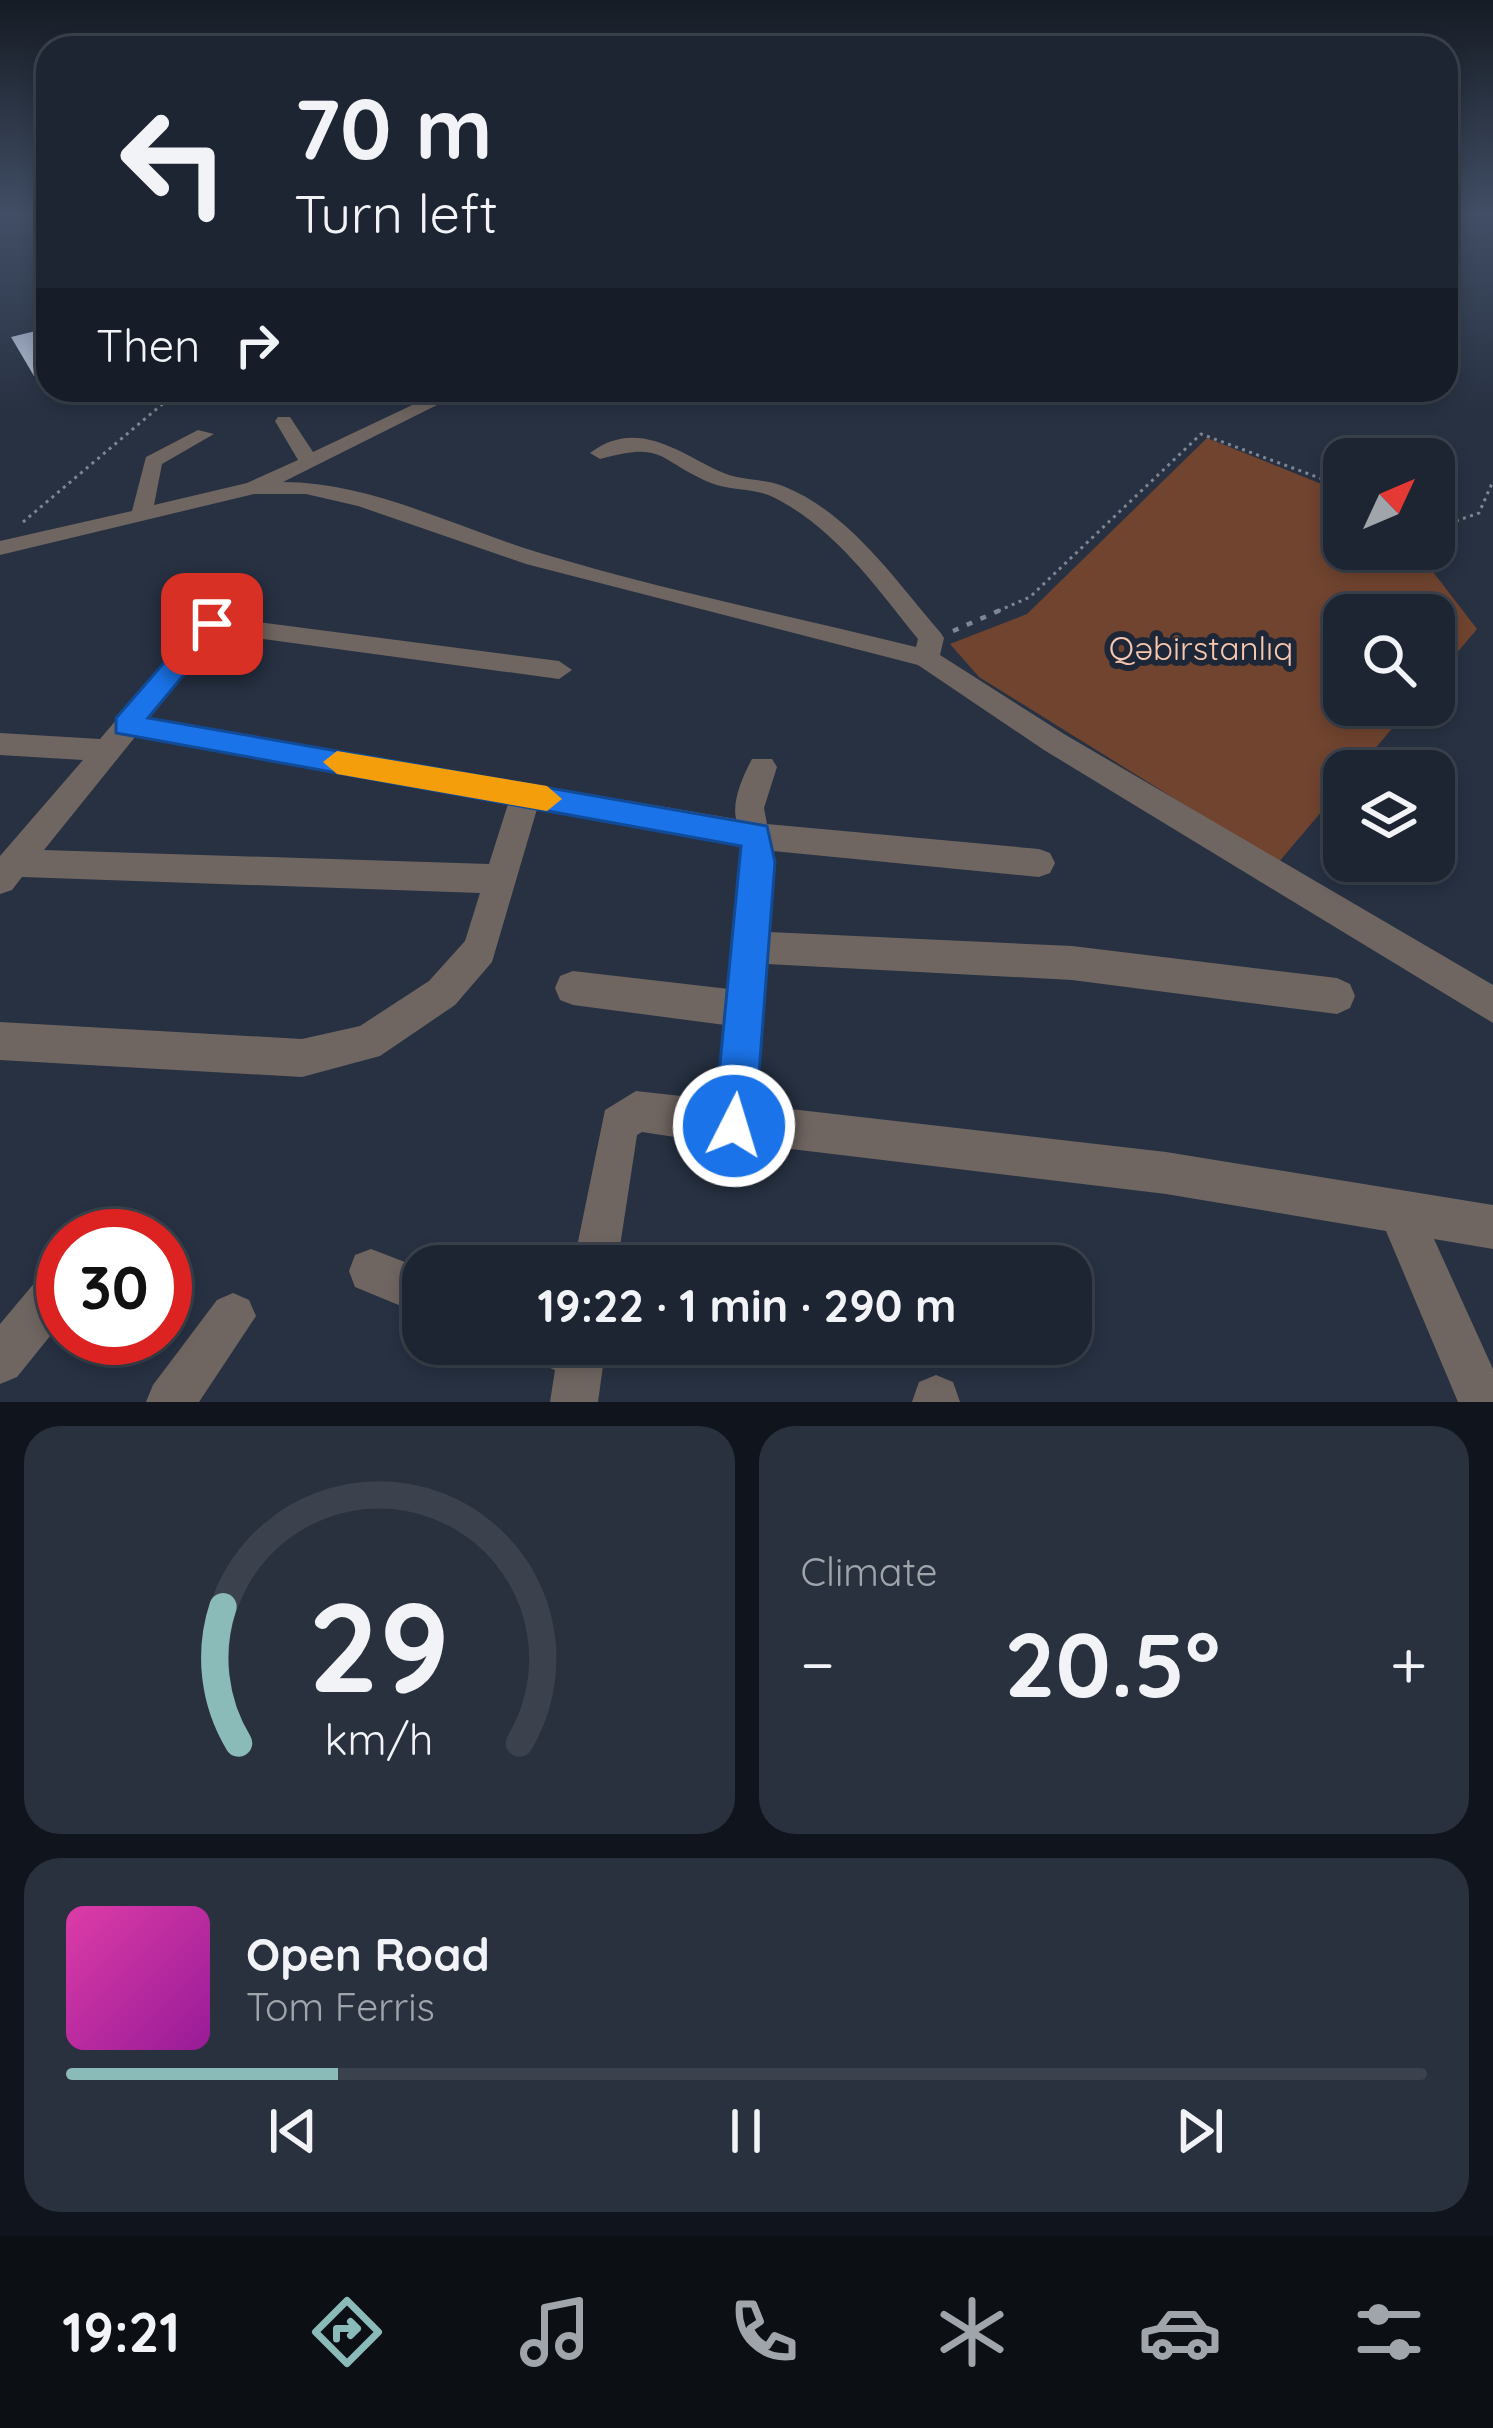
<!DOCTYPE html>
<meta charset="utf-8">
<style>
:root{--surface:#1d2532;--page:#2a313e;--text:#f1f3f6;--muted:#a0a5ac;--line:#3b424d;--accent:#8bbbb9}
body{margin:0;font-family:Quicksand,sans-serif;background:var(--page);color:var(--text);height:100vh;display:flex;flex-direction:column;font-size:45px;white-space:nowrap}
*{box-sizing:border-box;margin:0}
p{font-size:39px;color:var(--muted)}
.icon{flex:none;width:66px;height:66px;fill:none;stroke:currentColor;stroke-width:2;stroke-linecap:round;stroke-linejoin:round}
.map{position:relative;height:1402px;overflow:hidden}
.sheet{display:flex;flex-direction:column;gap:24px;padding:24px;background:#10141c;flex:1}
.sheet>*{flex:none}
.hud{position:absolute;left:36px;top:36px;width:1422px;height:366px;border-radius:36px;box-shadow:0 6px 18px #0003,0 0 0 3px var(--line);background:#1d2532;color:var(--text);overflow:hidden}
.needle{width:78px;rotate:46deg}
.buttons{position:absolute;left:1323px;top:438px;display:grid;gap:24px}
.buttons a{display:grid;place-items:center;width:132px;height:132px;border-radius:24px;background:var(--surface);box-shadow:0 6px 18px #0003,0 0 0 3px var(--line);font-size:60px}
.speed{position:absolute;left:36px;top:1209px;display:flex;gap:24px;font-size:60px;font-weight:700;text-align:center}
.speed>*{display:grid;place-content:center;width:156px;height:156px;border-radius:50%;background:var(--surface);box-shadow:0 6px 18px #0003,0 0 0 3px var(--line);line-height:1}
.speed .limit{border:18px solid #d22;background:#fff;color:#111}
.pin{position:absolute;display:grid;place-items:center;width:102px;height:102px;color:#fff;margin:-51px;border-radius:24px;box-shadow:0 6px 18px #0006}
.me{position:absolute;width:132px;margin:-66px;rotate:5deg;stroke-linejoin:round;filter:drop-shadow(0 0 9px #0008)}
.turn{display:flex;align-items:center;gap:42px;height:252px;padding:0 60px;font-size:54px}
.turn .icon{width:156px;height:156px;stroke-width:2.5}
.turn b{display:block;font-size:84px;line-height:102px}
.then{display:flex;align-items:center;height:114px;padding:0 60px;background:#0003;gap:24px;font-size:45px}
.big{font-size:90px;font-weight:700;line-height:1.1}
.sheet .tile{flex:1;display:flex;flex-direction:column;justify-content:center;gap:18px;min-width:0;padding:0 42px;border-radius:36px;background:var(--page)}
.sheet .dial{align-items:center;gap:0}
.dial svg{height:312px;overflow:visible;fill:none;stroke:var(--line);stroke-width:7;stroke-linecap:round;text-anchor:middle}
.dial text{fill:var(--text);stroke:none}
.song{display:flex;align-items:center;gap:36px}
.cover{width:144px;height:144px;border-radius:18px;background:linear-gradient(135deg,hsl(320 70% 55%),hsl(300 70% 35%))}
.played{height:12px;border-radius:6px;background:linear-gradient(90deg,var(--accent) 20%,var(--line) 20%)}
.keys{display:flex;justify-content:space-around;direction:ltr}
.heat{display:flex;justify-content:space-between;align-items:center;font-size:66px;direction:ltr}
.sheet .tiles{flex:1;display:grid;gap:24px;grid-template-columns:1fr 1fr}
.tile:last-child{grid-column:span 2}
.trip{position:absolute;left:402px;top:1245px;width:690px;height:120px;border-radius:36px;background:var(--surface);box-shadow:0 6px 18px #0003,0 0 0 3px var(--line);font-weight:700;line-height:120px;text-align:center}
.dock{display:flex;height:192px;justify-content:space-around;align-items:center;background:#0c0f14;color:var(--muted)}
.dock .icon{width:84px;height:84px}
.dock .current{color:var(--accent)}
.dock b{font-size:54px;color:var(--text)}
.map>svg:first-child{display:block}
</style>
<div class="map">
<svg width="1493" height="1402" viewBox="0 0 1493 1402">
<rect width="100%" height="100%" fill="#273142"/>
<!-- green -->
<path fill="#70442f" d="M1207,438l137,55v56h78l-2,6 57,74 -43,51v-65h-90v90h68l-56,66h-12v14l-66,78 -299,-186 -29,-33 77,-30z"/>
<!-- building -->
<path fill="#becbe0" d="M48,328v44l-14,4 -23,-39z"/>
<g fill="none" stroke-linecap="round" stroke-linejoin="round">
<!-- path-far1 -->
<g stroke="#7d8694" stroke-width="3" stroke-dasharray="3 4.5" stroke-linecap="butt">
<path d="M1434,520l16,3 29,-10 14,-32"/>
<path d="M23,522l156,-132"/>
<path d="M998,611l32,-14 171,-163 143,53"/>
</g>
<!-- path -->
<path stroke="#7d8694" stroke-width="4.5" stroke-dasharray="6 9" stroke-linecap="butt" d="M953,631l52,-23"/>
<!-- street -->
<g fill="#706661" fill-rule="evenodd">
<path d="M444,390h23l-184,92c88,0 174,46 257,71 123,37 251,63 376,94l2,-8c-42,-52 -83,-111 -145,-142 -19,-9 -42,-6 -62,-14 -56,-24 -45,-42 -111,-24l-10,-6c46,-35 87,-2 129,18 20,10 43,7 64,15 66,26 112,94 157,146l4,6 -4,17 124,79 429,251v38l-449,-273 -126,-85 -392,-101 -168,-58 -52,-12h-52l-254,61v-14l132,-30 14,-54 52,-27 16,4 -52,30 -8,41 93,-22 51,-23 -23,-39 3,-4h12l23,35z"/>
<path d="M212,616l347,45 13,9 -13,9 -341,-46 -69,86 587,100c-4,-19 7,-43 16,-60h20l5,8 -13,41 3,16 272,25 11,4 5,10 -5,10 -11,4 -266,-26 -4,81 303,14 265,32 13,6 5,12 -5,12 -13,6 -265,-34 -305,-16 -11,141 410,47 327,53v44l-59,-10 59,130v33h-35l-72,-171 -220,-37 -425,-51 -7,3 -92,-14 -5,3 -20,131h-44l32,-156 31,-19 81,9 8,-75 -152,-20 -13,-5 -5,-12 5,-12 13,-5 156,18 14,-127 -3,-16 -203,-37 -45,153 -37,43 -75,51 -78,21 -302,-17v-38l302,17 58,-13 69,-45 36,-40 15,-48 -458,-16 -10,13 -12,4v-38l83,-96 -83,-5v-22l100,6 103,-121zM135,737l373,67 -19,60 -445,-14z"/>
<path d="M371,1249l52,20v46l-68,-28 -6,-16 6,-16z"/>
<path d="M63,1261v59l-46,57 -17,7v-60l47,-56z"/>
<path d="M233,1293l16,7 7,16 -57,86h-53l7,-17 64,-85z"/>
<path d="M527,1344h79l-8,58h-48l5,-32 -22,-9z"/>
<path d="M936,1375l17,7 7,20h-48l7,-20z"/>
</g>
</g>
<!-- sky -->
<linearGradient id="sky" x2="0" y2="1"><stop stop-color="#151b24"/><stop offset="0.52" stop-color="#414e65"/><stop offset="1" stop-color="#414e65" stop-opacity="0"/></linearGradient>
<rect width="1493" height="412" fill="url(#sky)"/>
<!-- route -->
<path fill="#1a73e8" stroke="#114b97" stroke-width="3" d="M212,616l9,2v12l-73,88 619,108 8,36 -20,264 -6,15 -15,5 -14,-5 -6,-15 27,-280 -625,-113v-15l87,-100z"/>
<!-- slow -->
<path fill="#f59e0b" d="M337,751l210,35 15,13 -15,12 -210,-37 -14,-12z"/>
<g text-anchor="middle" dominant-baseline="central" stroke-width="12" stroke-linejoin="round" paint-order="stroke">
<!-- park labels -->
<g font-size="33" fill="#f8c7b0" stroke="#1d2737">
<text x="1201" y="647">Qəbirstanlıq</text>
</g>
</g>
</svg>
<div class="buttons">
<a><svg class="needle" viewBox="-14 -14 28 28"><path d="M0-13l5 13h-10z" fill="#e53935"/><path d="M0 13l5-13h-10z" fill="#a0a5ac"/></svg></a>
<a><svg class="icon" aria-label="search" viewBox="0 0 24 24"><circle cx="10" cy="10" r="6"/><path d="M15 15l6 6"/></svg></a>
<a><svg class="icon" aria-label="layers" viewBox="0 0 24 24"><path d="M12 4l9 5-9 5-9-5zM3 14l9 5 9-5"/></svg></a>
</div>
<div class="speed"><div class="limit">30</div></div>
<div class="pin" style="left:212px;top:624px;background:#d93025"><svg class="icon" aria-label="arrive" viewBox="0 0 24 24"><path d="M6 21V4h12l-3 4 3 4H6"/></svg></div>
<svg class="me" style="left:734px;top:1126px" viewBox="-20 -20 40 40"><circle r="17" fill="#1a73e8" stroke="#fff" stroke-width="3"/><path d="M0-11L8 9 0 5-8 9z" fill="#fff"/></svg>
<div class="trip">19:22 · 1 min · 290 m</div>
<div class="hud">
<div class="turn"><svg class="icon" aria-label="left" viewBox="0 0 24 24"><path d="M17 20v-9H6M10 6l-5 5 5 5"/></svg><div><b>70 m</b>Turn left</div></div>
<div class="then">Then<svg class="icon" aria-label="right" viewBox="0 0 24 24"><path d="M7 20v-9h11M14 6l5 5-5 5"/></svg></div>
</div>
</div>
<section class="sheet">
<div class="tiles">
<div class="tile dial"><svg viewBox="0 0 100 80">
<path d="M14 69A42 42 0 1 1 86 69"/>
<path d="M14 69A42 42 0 0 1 10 34" stroke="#8bbbb9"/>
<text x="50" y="56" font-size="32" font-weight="700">29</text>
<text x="50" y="72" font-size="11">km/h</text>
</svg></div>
<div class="tile"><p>Climate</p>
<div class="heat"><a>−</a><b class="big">20.5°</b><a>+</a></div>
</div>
<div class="tile">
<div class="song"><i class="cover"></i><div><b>Open Road</b><p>Tom Ferris</p></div></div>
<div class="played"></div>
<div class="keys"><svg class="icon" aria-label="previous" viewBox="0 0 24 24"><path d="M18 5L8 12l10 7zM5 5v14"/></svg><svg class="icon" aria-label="pause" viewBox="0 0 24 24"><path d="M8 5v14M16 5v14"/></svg><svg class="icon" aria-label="next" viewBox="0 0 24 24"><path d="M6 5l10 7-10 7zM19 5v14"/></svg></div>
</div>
</div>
</section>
<nav class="dock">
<b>19:21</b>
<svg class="icon current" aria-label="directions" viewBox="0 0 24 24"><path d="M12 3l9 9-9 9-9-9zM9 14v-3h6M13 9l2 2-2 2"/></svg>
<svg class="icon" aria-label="music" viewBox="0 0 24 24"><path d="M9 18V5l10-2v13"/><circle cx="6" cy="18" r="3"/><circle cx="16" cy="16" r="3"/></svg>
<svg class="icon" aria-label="phone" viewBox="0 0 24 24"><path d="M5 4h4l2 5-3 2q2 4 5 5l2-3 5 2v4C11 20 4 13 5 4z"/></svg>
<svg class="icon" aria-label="climate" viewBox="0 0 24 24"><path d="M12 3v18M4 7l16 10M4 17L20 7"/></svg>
<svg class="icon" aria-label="car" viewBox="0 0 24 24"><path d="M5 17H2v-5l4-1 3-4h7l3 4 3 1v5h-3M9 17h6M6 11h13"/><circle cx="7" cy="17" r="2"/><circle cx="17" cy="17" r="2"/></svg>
<svg class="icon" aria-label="filters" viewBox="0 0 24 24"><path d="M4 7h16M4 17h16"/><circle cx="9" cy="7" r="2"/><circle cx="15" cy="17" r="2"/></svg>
</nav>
